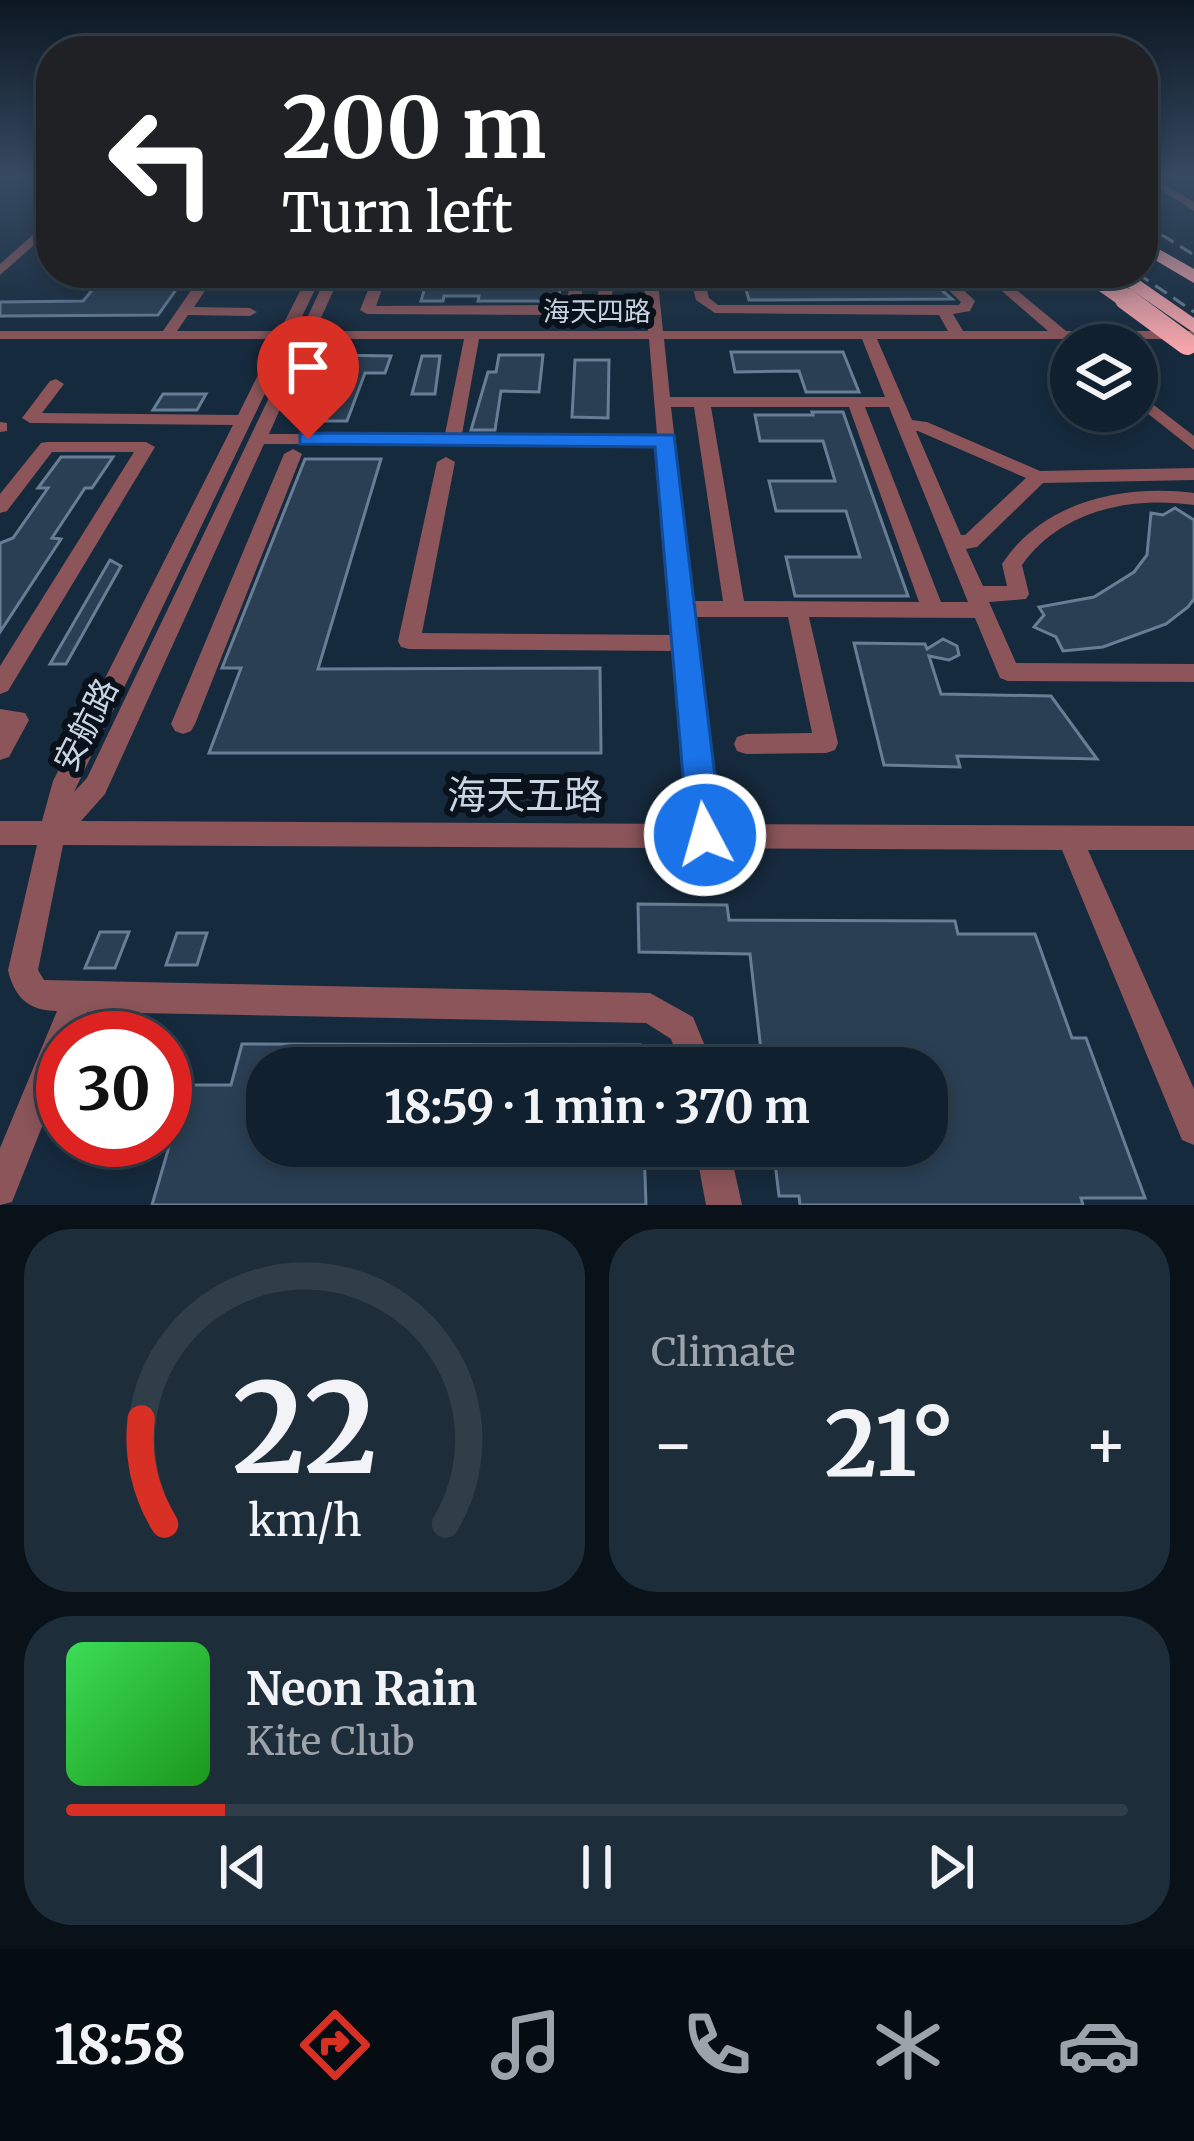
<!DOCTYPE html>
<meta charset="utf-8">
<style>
:root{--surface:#10202e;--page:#1e2d3a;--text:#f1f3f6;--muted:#9ca3aa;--line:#303e4a;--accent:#d93025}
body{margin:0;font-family:Merriweather,"Noto Sans SC",serif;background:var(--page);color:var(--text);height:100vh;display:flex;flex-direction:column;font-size:45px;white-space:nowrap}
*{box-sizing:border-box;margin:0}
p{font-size:39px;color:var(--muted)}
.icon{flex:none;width:66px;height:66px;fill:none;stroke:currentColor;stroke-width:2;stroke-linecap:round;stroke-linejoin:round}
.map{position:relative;height:1205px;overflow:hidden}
.side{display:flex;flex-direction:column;gap:24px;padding:24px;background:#091219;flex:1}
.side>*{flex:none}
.top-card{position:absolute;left:36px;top:36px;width:1122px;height:252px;border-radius:48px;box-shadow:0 6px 18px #0003,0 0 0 3px var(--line);background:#202124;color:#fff;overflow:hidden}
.fabs{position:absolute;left:1050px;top:324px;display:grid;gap:24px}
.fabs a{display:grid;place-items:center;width:108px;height:108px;border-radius:50%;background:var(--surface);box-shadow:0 6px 18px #0003,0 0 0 3px var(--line);font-size:60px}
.speed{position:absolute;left:36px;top:1011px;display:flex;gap:24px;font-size:60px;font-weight:700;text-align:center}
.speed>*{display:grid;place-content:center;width:156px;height:156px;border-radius:50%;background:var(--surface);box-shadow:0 6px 18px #0003,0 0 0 3px var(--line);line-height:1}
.speed .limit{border:18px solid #d22;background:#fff;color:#111}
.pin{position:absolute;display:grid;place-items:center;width:102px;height:102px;color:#fff;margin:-123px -51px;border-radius:50% 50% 50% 0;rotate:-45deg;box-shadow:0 0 12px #0007}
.pin .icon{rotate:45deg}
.me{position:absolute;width:132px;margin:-66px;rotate:354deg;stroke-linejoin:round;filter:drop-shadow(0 0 9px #0008)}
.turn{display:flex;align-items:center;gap:42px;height:252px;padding:0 48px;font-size:54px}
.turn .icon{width:156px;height:156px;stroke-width:2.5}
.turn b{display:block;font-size:84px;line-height:102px}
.big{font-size:90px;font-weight:700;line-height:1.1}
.side .card{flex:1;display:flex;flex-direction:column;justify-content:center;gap:18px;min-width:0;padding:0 42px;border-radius:48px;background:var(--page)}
.side .dial{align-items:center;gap:0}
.dial svg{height:312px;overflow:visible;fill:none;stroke:var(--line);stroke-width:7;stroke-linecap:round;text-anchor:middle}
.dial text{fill:var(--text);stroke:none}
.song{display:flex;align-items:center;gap:36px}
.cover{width:144px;height:144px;border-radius:18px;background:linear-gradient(135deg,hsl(130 70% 55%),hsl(120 70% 35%))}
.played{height:12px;border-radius:6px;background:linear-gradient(90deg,var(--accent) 15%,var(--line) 15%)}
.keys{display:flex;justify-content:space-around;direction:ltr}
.heat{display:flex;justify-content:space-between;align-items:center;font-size:66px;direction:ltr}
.side .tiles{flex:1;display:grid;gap:24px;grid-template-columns:1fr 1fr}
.card:last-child{grid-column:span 2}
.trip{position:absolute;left:246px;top:1047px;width:702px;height:120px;border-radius:48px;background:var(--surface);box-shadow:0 6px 18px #0003,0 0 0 3px var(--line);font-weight:700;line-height:120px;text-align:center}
.dock{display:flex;height:192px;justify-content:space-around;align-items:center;background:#060d12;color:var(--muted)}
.dock .icon{width:84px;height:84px}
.dock .current{color:var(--accent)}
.dock b{font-size:54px;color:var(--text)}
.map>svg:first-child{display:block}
</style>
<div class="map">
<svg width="1194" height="1205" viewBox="0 0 1194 1205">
<rect width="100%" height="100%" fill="#162a3d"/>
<!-- building -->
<g fill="#2a3f54" stroke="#677e95" stroke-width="3">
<path d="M107,273h81l-30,42 -158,1v-14l83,-1z"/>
<path d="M429,273h132l-2,28h-81l1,-5h-35l-1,5h-22z"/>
<path d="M797,274l132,5 23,20 -203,1 -6,-21h56z"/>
<path d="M731,352h112l16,40h-53l-7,-21 -64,1z"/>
<path d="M332,355l59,1 -6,17h-20l-18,48h-43z"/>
<path d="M499,355h44l-4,37 -38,-1 -6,39h-24l17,-58h8z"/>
<path d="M422,356h18l-5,38h-23z"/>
<path d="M575,360h34l-1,58 -36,-1z"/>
<path d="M163,394h43l-9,16h-44z"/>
<path d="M812,412h31l65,184h-113l-9,-39h74l-14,-46h-70l-7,-30h66l-12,-40h-63l-5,-26h58z"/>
<path d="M61,457h52l-21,31h-7l-33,50 9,1 -61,93v-89l13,-5 35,-50h-10z"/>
<path d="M305,459h76l-63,210 282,-1 1,85h-392l32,-85h-19z"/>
<path d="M1175,508l19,12v79l-6,8 -22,17 -63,23 -40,4 -7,-14 -22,-10 10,-12 -5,-8 55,-10 40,-25 13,-17 4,-42 12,2z"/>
<path d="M110,560l11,6 -55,98h-16z"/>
<path d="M943,639l14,7 2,9 -10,5 -20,-4 12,38 110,2 46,63 -140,-3 3,11 -76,-2 -30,-122 71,1 2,5z"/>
<path d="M638,904l89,1 2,15 226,1 3,13h77l37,104h14l59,160h-64l2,7h-283l-1,-9h-20l-6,-50h154v-78h-164l-13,-114 -111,-2z"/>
<path d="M100,932h29l-14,36h-30z"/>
<path d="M177,933h30l-10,32h-31z"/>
<path d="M242,1044l398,1 1,23h-374v78h377l2,59h-494l35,-120h44z"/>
</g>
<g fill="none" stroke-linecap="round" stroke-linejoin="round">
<!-- minor -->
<g fill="#8b555a" fill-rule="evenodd">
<path d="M1143,178h11l40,24v9z"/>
<path d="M51,219v11l-51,45v-11z"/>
<path d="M203,273h14l-23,34 56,1 7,4 -7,4 -62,-1 -11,16h103l29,-58h14l-28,58h6l27,-58h14l-2,4h33l1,-4h14l-12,33 191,-1 3,-28 7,-4h36l-1,27 -16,12 -23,3 -206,-1 -7,-4 10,-25h-34l-21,46h333l-5,-58h14l6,58h285l-9,-16 -224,-2 -19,-13 -7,-27h14l6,25 9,7h241l2,-3 -30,-29h15l29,28 -5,10 -17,3 10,17h85l-67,-58h15l70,58h128v8h-317l35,81 15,2 113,49 154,-3v12l-151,3 -66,64 -11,2 17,37h24l-5,-22c41,-63 122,-80 192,-71v12c-63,-9 -133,5 -172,60l7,29 -3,5 -37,3 27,61 178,1v18l-186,-1 -8,-3 -25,-60 -166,-1 29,126 -3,7 -9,3 -80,1 -9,-3 -3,-7 3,-7 9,-3 66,-1 -24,-116h-94l23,207 477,2v24h-106l106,239v56l-12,-5 -120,-290 -999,-5 -25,125 6,10 606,13 43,24 21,51h-32l-11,-29 -25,-16 -559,-11 -10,26h-14v36l-51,128 -12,3v-57l57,-137c-28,0 -43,-14 -49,-41l29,-125h-37v-24h42l11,-40 180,-356 -203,-2 -8,-5 28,-37 6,-2 8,5 -22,29 196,2 38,-76h-276v-8h163zM599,279l-1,19 -17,7 2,-25zM291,339h6l-210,439 -13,14zM311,339h153l-19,95h-176zM479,339h170l8,96 -195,-1zM664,339h198l23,58h-215zM671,407h23l29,194h-30zM711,407h138l70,195 -175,-1zM865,407h24l79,195h-27zM916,431h2l108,47 -61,57h-4zM264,444l394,1 17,190 -253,-2 33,-171 -9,-5 -9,5 -39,179 3,6 8,2 267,2 15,173 -610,-3 24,-27z"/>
<path d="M1137,392l57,44v14l-57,-45z"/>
<path d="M0,422l7,1v8l-7,1z"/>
<path d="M47,442h99l9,5 -147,244 -8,3v-28l134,-214h-82l-45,59 -7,2v-19l41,-51z"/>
<path d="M293,449l9,5 -107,270 -4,7 -8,3 -8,-3 -4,-7 113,-270z"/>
<path d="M0,709l25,4 4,7 -20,37 -9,3z"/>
<path d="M695,1146h34l13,59h-36z"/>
</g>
<!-- highway -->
<g fill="#f4a4aa" fill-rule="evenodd">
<path d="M1143,240l51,29v14l-51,-30z"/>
<path d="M1107,273h22l65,45v15z"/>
</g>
<!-- rail -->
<g stroke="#6f7f8f" stroke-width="3" stroke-dasharray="14 8" stroke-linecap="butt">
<path d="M1143,223l51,32"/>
<path d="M1137,273l57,39"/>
</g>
<!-- highway-bridge-far1 -->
<path stroke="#f4a4aa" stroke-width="18" d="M1089,273l41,29"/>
<!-- highway-bridge -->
<path stroke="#f4a4aa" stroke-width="22" d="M1126,299l61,45"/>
</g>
<!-- sky -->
<linearGradient id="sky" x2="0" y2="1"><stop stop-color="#0c1722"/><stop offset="0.51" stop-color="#364a62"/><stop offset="1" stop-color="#364a62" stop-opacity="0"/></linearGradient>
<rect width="1194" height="347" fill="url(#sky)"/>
<!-- route -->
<path fill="#1a73e8" stroke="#114b97" stroke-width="3" d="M308,433l366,2 48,400 -5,11 -12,5 -12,-5 -5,-11 -33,-388 -355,-3v-10z"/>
<g text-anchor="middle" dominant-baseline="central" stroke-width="12" stroke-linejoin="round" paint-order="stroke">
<!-- far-street labels -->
<g font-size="27" fill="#c9d5e2" stroke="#09121b">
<text x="597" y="311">海天四路</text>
</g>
<!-- street labels -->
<g font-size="33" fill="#c9d5e2" stroke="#09121b">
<text transform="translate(86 725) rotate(-63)">安航路</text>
</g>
<!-- near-street labels -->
<g font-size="39" fill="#c9d5e2" stroke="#09121b">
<text x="525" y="795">海天五路</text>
</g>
</g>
</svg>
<div class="fabs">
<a><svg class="icon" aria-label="layers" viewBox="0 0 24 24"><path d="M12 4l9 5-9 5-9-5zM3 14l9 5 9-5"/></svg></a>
</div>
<div class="speed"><div class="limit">30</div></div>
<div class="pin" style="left:308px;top:439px;background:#d93025"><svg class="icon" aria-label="arrive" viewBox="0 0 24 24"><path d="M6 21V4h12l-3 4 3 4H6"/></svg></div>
<svg class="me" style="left:705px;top:835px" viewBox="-20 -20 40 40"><circle r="17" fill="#1a73e8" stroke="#fff" stroke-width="3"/><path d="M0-11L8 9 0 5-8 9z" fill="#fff"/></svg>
<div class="trip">18:59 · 1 min · 370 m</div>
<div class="top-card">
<div class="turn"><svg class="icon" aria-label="left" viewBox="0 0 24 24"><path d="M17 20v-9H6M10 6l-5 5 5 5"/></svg><div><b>200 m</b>Turn left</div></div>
</div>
</div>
<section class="side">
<div class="tiles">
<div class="card dial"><svg viewBox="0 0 100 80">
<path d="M14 69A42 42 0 1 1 86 69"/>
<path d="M14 69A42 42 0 0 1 8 42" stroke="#d93025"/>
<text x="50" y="56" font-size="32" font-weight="700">22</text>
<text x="50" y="72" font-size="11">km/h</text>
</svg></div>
<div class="card"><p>Climate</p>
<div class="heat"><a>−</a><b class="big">21°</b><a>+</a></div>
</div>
<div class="card">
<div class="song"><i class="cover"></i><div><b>Neon Rain</b><p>Kite Club</p></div></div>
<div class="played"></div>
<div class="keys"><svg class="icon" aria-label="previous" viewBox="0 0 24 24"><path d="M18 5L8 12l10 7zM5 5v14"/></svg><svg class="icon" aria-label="pause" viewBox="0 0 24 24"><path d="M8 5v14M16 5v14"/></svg><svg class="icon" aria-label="next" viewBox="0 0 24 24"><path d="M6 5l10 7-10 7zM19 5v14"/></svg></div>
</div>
</div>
</section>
<nav class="dock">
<b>18:58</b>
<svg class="icon current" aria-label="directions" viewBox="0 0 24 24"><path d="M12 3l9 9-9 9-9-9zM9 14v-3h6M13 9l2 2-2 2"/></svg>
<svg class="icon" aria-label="music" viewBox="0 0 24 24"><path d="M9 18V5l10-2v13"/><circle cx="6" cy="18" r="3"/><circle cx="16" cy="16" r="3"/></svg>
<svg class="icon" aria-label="phone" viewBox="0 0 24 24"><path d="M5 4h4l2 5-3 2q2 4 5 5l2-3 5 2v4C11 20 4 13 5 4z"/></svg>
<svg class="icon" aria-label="climate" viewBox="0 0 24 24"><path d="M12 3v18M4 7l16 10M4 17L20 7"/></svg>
<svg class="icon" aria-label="car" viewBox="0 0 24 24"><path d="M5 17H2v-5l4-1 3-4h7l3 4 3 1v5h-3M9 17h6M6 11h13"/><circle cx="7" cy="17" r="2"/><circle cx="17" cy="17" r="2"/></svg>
</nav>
